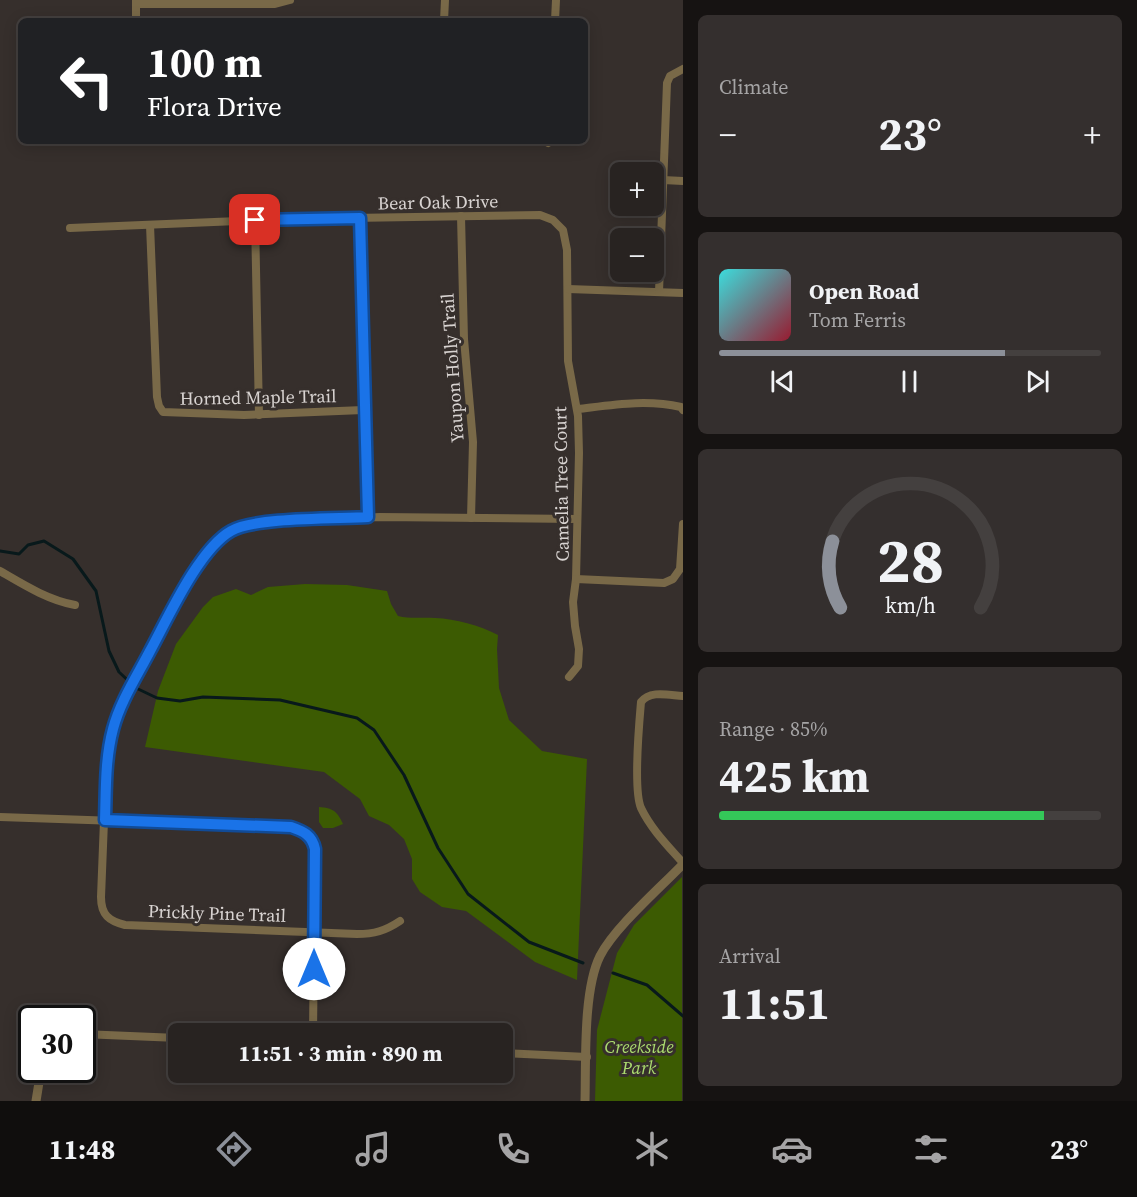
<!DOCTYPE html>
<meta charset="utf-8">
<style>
:root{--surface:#282321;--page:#342f2e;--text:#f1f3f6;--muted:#a5a4a5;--line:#44403f;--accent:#8c9099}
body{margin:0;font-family:"Source Serif 4",serif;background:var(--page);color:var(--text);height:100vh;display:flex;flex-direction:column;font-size:22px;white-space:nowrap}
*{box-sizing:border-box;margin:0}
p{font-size:20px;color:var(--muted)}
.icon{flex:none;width:33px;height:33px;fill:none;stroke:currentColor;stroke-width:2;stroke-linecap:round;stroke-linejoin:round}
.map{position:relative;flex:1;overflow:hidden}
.drawer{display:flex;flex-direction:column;gap:15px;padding:15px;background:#161312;width:454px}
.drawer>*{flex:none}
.top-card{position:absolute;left:18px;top:18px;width:570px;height:126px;border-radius:9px;box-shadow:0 3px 15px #0003,0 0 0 2px var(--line);background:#202124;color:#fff;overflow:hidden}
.buttons{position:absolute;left:610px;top:162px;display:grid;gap:12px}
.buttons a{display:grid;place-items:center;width:54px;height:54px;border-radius:9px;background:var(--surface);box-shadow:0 3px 15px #0003,0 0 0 2px var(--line);font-size:30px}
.speed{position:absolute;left:18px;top:1005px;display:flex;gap:12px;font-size:30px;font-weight:700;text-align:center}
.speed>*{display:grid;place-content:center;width:78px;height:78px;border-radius:50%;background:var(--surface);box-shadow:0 3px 15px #0003,0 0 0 2px var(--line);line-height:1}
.speed .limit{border:3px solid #111;border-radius:9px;background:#fff;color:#111}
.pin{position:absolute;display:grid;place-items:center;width:51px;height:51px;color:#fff;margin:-26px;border-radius:12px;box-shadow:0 3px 9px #0006}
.me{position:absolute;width:66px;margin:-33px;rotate:0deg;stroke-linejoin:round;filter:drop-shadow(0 0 4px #0008)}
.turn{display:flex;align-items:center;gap:21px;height:126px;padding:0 30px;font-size:27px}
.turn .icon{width:78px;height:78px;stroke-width:2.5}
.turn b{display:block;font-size:42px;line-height:51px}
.big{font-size:45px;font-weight:700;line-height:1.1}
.drawer .widget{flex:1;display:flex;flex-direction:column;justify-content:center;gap:9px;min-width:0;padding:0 21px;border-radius:9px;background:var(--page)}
.drawer .dial{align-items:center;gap:0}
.dial svg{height:156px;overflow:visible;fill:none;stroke:var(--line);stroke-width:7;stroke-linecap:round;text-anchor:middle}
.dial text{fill:var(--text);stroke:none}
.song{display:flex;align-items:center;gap:18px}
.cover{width:72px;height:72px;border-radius:9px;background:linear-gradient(135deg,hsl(180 70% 55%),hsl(350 70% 35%))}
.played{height:6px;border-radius:3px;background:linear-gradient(90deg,var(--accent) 75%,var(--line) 75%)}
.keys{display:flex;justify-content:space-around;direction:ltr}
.heat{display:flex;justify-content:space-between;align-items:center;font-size:33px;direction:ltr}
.charge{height:9px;border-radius:4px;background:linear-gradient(90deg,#34c759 85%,var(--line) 0)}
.trip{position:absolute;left:168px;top:1023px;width:345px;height:60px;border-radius:9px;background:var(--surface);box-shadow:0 3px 15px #0003,0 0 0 2px var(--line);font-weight:700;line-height:60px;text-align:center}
.menu{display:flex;height:96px;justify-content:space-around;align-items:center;background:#100e0d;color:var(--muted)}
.menu .icon{width:42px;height:42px}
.menu .current{color:var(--accent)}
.menu b{font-size:27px;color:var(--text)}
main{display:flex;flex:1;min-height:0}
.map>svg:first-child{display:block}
</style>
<main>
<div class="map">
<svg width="683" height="1101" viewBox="0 0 683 1101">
<rect width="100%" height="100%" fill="#362f2c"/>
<!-- green -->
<g fill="#3c5b02">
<path d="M305,584l42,1 40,6 4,13 7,12c12,3 24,1 37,2 21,1 44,7 63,17l-1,14 2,39 10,32 33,31 45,8 -10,221 -42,-18 -69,-51 -24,-4 -22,-15 -8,-13v-20l-8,-20 -15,-14 -20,-9 -9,-17 -36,-27 -179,-25 13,-56 18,-47 27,-37 10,-10 23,-8 15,6 17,-8z"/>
<path d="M319,807c14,1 18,4 24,17l-10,4h-10l-4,-6z"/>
<path d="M682,877v224h-87l2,-71 20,-77 17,-28z"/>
</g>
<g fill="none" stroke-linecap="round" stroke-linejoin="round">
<!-- stream -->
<g stroke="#08191b" stroke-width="3">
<path d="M0,551l19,3 9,-9 16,-4 29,18 23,32 13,60 10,21 17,16 21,10 23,3 23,-4 77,3 77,18 17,12 30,45 34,73 30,46 61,48 54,21"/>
<path d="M613,973l34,12 36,31"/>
</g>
<!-- minor -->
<g stroke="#796948" stroke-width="8">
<path d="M136,4h139l15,-4"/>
<path d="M136,21v-21"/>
<path d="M444,21l1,-21"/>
<path d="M555,21l1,-21"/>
<path d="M548,143l1,-2"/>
<path d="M663,180l20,1"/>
<path d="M461,216l3,123 9,103 -2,76"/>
<path d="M360,218l8,299"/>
<path d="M255,220l4,195"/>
<path d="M150,225l7,172 2,9 4,6 81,3 119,-5"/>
<path d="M70,228l217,-9 253,-4 13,5 10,10 4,20 1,111 10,55 1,37 -3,126 -3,23 2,24 4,23 -1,17 -9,11"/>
<path d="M568,289l115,4"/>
<path d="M659,292l8,-209 3,-7 13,-7"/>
<path d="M578,409c34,-4 68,-10 103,-2l2,3"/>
<path d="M0,571c24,14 48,29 75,34"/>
<path d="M576,579l88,4 9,-4 7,-10 3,-45"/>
<path d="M683,696c-15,-1 -33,-6 -42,6 -2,23 -8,87 0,106 10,21 27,38 42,55"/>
<path d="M0,817l290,10c13,4 22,8 25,21l-2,186"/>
<path d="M400,921c-15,10 -26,13 -43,13l-232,-9c-16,-4 -24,-10 -24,-28l5,-127 3,-23 10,-38 60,-110 22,-37 17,-20 14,-12 27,-7 121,-6 197,2"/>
<path d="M82,1034l96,4"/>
<path d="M502,1053l85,4"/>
</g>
<!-- tertiary -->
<g stroke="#796948" stroke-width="9">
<path d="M36,1101l5,-31"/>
<path d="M585,1101c1,-39 -2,-111 15,-145 15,-29 59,-67 83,-92"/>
</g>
</g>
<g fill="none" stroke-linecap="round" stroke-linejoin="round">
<!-- route casing -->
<g stroke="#114b97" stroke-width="15">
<path id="route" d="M255,220l105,-2 8,299c-31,2 -113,0 -137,14 -32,18 -63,87 -81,120 -13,25 -30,51 -37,78 -8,30 -7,61 -8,91l186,7c12,4 21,8 24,22l-1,120"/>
</g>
<!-- route -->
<use href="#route" stroke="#1a73e8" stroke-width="10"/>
</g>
<g text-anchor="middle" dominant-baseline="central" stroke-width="6" stroke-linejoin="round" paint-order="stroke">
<!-- street labels -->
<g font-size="18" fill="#d8d3d1" stroke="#362f2c">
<text transform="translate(438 202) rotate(-1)">Bear Oak Drive</text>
<text transform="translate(452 368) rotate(-94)">Yaupon Holly Trail</text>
<text transform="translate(258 397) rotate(-1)">Horned Maple Trail</text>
<text transform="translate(561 484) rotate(-91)">Camelia Tree Court</text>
<text transform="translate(217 913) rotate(2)">Prickly Pine Trail</text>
</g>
<!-- park labels -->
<g font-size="18" font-style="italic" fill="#abdb6f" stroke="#362f2c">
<text x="639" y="1046">Creekside<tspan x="639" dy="21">Park</tspan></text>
</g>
</g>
</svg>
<div class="buttons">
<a>+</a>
<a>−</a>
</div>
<div class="speed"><div class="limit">30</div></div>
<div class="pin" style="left:255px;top:220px;background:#d93025"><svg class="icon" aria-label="arrive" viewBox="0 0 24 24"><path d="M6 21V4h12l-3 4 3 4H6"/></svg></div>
<svg class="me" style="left:314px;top:969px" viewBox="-20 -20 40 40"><circle r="19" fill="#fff"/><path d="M0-13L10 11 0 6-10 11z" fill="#1a73e8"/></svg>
<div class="trip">11:51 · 3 min · 890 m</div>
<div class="top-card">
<div class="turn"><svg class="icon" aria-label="left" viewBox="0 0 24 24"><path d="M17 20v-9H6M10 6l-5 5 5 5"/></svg><div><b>100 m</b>Flora Drive</div></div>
</div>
</div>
<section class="drawer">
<div class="widget"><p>Climate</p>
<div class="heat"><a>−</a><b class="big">23°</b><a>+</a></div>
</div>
<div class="widget">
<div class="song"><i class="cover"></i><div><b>Open Road</b><p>Tom Ferris</p></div></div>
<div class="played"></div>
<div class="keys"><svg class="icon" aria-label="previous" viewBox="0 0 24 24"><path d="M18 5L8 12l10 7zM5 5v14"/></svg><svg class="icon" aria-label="pause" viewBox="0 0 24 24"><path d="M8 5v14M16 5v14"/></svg><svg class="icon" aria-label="next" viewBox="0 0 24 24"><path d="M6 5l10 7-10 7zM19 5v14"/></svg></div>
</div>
<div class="widget dial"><svg viewBox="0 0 100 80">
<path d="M14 69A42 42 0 1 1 86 69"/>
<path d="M14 69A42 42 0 0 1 10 35" stroke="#8c9099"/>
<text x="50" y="56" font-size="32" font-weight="700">28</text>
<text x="50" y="72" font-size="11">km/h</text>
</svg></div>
<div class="widget"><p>Range · 85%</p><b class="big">425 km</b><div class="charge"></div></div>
<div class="widget"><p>Arrival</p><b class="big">11:51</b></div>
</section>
</main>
<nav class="menu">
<b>11:48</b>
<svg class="icon current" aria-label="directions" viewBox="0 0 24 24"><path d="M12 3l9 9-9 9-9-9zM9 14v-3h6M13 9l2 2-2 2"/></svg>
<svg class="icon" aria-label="music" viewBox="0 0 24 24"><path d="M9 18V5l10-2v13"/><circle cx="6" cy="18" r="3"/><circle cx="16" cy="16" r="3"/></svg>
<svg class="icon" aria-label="phone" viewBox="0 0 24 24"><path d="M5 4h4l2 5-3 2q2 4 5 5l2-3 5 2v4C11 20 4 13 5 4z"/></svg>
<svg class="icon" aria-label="climate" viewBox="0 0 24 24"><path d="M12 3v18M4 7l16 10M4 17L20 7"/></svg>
<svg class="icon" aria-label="car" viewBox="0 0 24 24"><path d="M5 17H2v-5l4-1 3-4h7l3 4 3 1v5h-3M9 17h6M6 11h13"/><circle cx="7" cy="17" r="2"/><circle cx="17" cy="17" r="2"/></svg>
<svg class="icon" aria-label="filters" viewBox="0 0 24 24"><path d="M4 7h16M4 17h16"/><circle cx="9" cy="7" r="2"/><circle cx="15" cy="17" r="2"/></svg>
<b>23°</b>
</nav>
